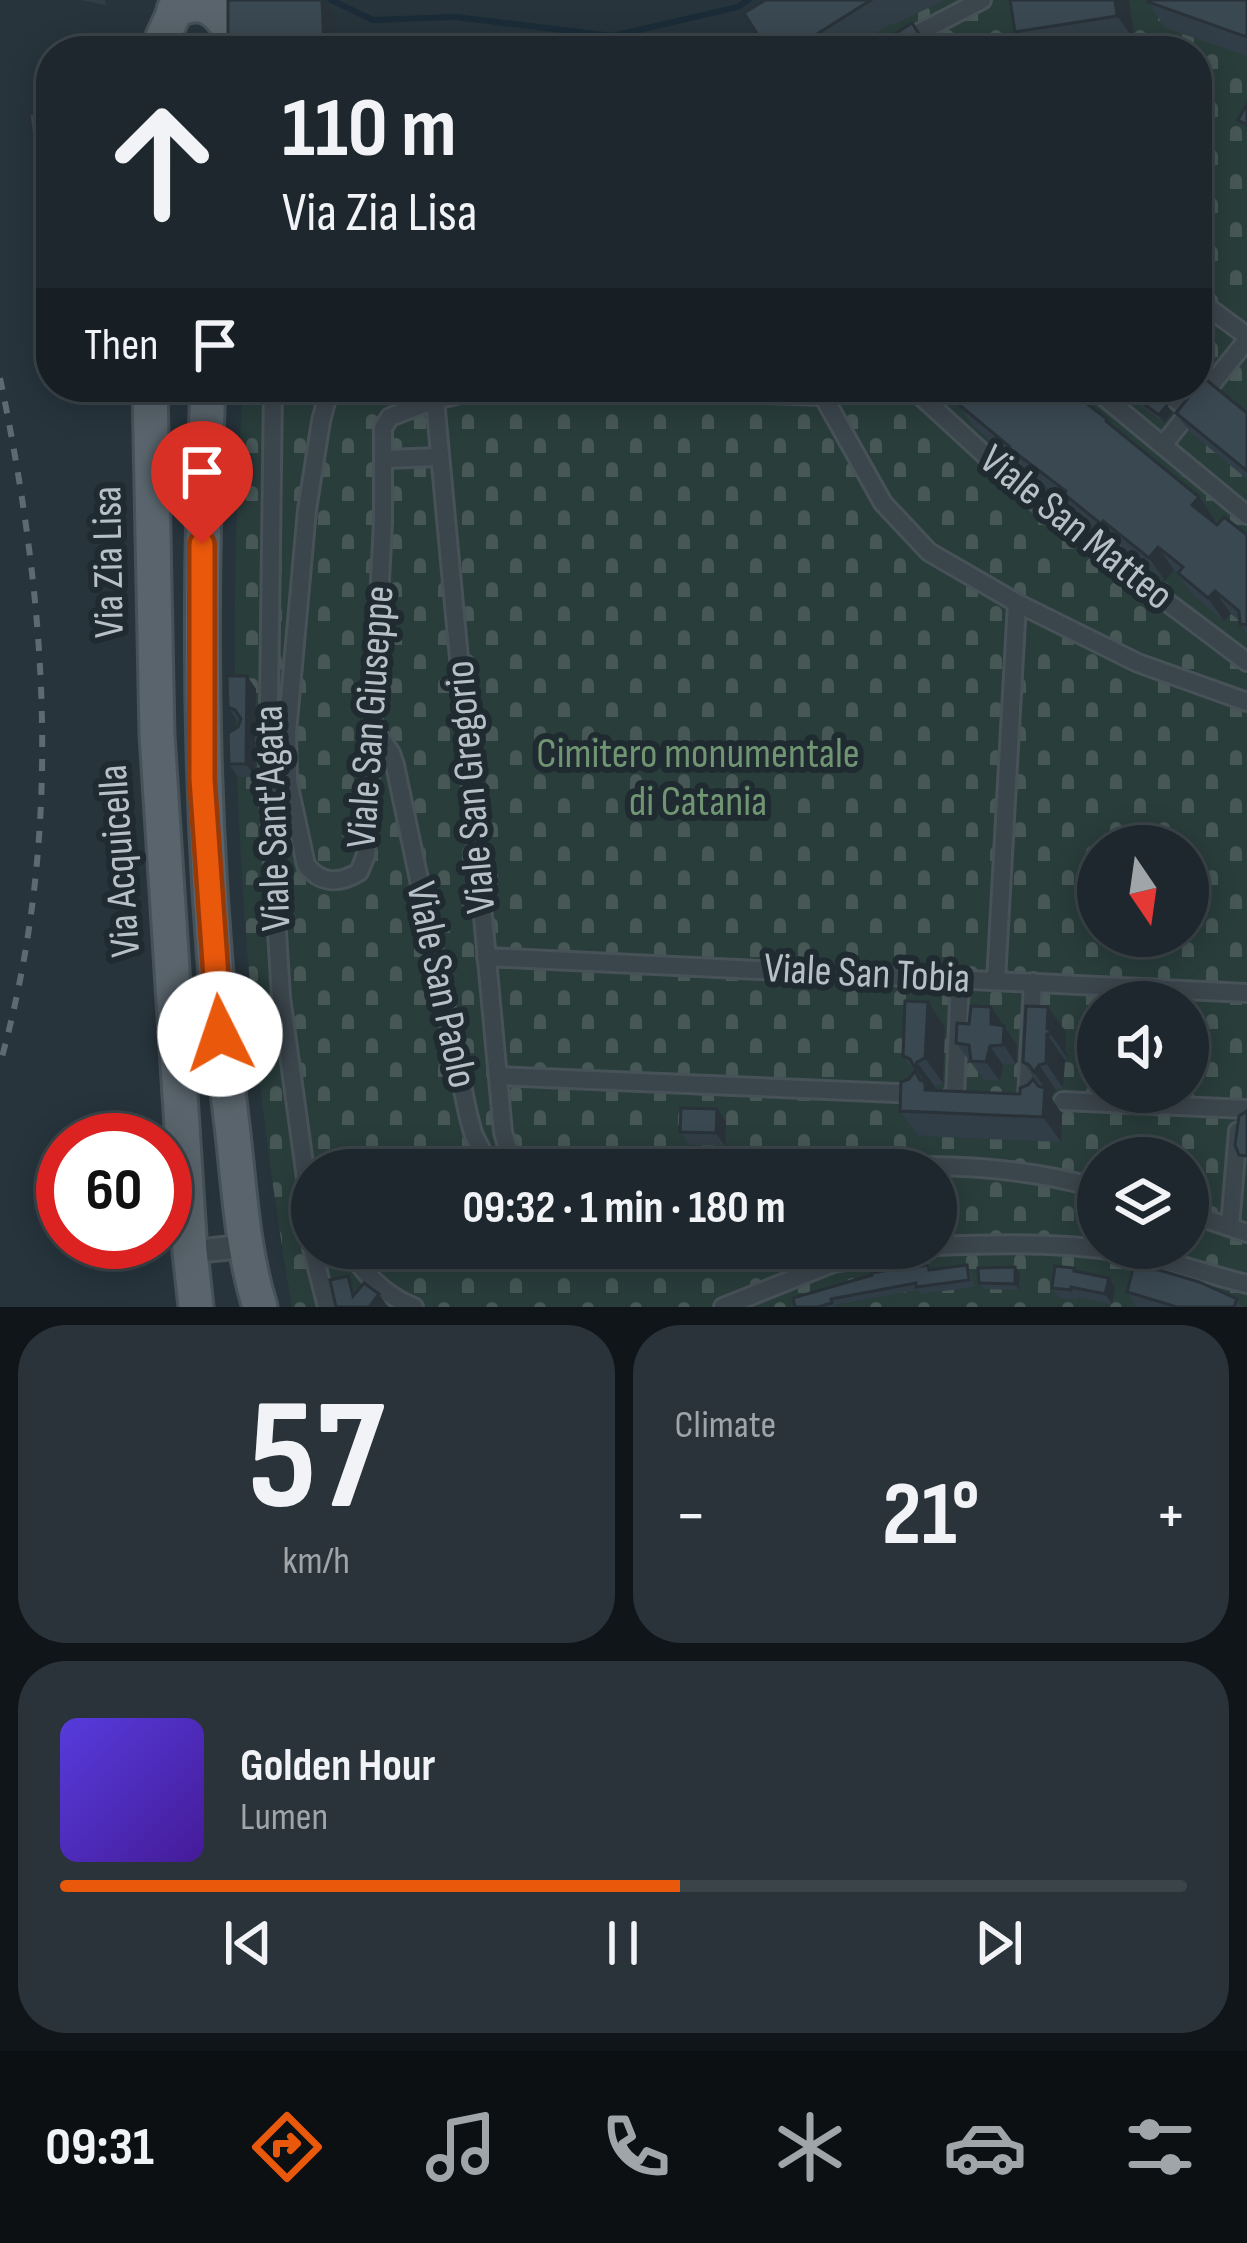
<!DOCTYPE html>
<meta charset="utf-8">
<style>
:root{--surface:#1d272d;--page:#2a3339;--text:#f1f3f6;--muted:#a0a5aa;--line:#3b4449;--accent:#ea580c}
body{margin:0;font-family:"Sofia Sans Condensed",sans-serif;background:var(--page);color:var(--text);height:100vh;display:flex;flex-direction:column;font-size:45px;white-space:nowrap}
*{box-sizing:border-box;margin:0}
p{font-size:39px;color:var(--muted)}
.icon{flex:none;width:66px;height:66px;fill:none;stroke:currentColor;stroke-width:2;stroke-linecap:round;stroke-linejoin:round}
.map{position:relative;height:1307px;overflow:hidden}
.details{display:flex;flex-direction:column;gap:18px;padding:18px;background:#101519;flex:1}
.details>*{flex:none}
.guide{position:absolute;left:36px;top:36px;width:1176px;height:366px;border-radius:48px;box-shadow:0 6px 30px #0003,0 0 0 3px var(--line);background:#1d272d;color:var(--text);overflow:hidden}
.needle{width:78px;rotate:167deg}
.fabs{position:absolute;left:1077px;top:825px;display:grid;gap:24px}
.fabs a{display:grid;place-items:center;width:132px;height:132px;border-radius:50%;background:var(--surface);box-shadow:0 6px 30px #0003,0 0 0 3px var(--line);font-size:60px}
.speed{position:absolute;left:36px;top:1113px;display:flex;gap:24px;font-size:60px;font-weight:700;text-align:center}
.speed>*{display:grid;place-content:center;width:156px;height:156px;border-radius:50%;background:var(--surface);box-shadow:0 6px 30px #0003,0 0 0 3px var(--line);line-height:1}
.speed .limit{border:18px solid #d22;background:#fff;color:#111}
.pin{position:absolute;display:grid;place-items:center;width:102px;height:102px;color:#fff;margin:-123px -51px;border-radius:50% 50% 50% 0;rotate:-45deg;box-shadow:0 0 12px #0007}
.pin .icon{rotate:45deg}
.me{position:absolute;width:132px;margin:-66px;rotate:356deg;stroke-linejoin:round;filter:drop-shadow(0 0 9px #0008)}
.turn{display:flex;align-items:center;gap:42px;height:252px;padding:0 48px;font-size:54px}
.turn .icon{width:156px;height:156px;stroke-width:2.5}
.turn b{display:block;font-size:84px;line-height:102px}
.then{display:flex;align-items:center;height:114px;padding:0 48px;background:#0003;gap:24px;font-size:45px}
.big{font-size:90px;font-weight:700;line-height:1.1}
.details .widget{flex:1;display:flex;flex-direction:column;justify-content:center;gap:18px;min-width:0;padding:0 42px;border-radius:48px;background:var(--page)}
.details .dial{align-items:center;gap:0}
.dial b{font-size:156px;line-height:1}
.song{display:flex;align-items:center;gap:36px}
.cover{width:144px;height:144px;border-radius:18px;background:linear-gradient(135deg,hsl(250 70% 55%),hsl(260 70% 35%))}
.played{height:12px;border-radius:6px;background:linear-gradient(90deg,var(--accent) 55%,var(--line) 55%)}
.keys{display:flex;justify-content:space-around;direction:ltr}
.heat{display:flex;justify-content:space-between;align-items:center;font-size:66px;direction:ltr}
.details .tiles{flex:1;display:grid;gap:18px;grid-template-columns:1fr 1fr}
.widget:last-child{grid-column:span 2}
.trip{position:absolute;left:291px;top:1149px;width:666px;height:120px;border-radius:60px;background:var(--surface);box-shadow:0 6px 30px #0003,0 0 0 3px var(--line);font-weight:700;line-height:120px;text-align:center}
.tabs{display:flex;height:192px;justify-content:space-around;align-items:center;background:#0c1012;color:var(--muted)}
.tabs .icon{width:84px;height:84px}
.tabs .on{color:var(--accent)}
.tabs b{font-size:54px;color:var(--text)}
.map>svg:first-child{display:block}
</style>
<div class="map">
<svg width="1247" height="1307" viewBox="0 0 1247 1307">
<defs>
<pattern id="cemetery-stones" width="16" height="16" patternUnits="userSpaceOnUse" patternTransform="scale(3)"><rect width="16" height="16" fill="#293d3b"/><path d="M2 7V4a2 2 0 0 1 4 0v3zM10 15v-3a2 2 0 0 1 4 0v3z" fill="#465756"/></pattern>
</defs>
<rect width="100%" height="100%" fill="#27343c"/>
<!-- cemetery -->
<path fill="url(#cemetery-stones)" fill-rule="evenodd" d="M812,0h435v1307h-955c-52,-302 -69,-614 -49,-920h954v-336h-465zM1098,846h90v90h-90zM1098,1002h90v90h-90zM1098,1158h90v90h-90zM312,1170h624v78h-624z"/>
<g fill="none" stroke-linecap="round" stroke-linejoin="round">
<!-- stream -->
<path stroke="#1b2c38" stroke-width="6" d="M331,0l42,20 82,-3 158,19 125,-29 10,-7"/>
<!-- pedestrian casing -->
<g stroke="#475158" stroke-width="22">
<g id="pedestrian">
<path d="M884,51l98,-51"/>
<path d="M1197,299l50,37"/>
<path d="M273,387l-5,398 13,212 24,174 7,76"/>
<path d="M330,387l-9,34 -14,89 -20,222 1,50 18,83c15,19 33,19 53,7l7,-17 17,-333v-94l7,-11 45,-17 54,-13"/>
<path d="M593,387l229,9"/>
<path d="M818,387l65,116 46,49 88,51 121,60 109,39"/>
<path d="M911,387l135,124 201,151"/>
<path d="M1092,387l155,128"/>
<path d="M1160,387l30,24"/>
<path d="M435,400l68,732 4,14 16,24"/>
<path d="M1163,445l84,-105"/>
<path d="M385,459l55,-2"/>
<path d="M375,731l16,22 4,12 73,349 5,19 18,37"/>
<path d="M486,957l761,36"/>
<path d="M996,981l21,-378"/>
<path d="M498,1076l422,18"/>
<path d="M955,1096l5,-117"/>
<path d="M1027,1099l6,-117"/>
<path d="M1063,1101l184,8"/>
<path d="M855,1170c79,-9 166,-3 243,18"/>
<path d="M1188,1213l59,20"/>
<path d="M1230,1226l8,-95"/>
<path d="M936,1246c69,-3 145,-4 213,11 33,8 65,19 98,27"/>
<path d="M312,1248l15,59"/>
<path d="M348,1248c16,26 37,48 66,59"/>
<path d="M723,1307l110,-44 90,-15"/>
</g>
</g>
<!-- minor casing -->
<g stroke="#475158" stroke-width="27">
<path id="minor" d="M190,1252l57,-6"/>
</g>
<!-- primary casing -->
<g stroke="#475158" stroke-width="39">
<g id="primary">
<path d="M174,10c22,-8 34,-8 49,10"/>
<path d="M161,51l2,-14 17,-37"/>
<path d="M150,387l7,348 33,517 6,55"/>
<path d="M208,387c-11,244 -8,488 23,730 8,62 10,130 29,190"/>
</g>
</g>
<!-- pedestrian -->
<use href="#pedestrian" stroke="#3b454c" stroke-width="16"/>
<!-- minor -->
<use href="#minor" stroke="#3b454c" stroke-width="21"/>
<!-- primary -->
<use href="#primary" stroke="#59646c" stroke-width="33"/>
<!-- rail -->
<path stroke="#5d6a72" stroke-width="6" stroke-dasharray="12 12" stroke-linecap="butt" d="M0,378c48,230 64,458 0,686"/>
</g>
<!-- wall -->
<g fill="#323e47">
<path d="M80,0h25l1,5z"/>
<path d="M765,0h180l-52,25 -1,-2 -44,28h-80z"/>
<path d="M1129,0l6,41 -61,10h-46l-13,-19z"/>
<path d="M1247,0v56l-82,-28 -17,-26z"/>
<path d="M45,112l5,6 1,22 -14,2 -5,-6z"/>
<path d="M935,387h130l47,39 103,94 -2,2 4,3 30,10v99l-7,-13 -9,-7 -7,7 -30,-25 -20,-26 -9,11 -46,-37 -2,3 -37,-30 -7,-10 -49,-37 -5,-6 -46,-38 -13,-19z"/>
<path d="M1119,387h30l1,5 22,21 -8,10 -34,-25z"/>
<path d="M1176,413h71v66l-57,-47z"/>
<path d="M247,676l9,13 -1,88h-17l-9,-13 11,-43 -3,-1 -9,-13z"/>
<path d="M991,1007l26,38 -1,19 -13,1 -3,16 -16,-1 -28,-37 13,-19z"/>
<path d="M1048,1007l18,25 -1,19 3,4v4l-3,1 -2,28 -7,2 -5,7 -6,-8 17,25 -1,28 -143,-6 -18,-25 9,-32 5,-7 -11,-16 42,-29 -2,56 -8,4 -1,3 86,4 20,-7 -17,-25z"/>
<path d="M726,1122l-1,24 -36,-1 -9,-13z"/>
<path d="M928,1265l3,4 40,2 3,16 -53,7 -3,-4 -83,15v2h-40l111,-38z"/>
<path d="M1015,1267l5,6 -1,17 -35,-1 -5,-6z"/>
<path d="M1076,1271l39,17 -3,16 -34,-7v3l-19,-2 -7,-10z"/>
<path d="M1127,1292l110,7 6,8h-106z"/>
</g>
<!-- shaded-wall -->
<g fill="#293239">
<path d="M322,0h2l11,15 1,36h-11l-1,-2z"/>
<path d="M1115,0h14l6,41 -18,-25z"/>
<path d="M45,112l5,6 1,19 -2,-3z"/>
<path d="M1167,405l5,8 -8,10 -5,-8z"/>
<path d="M1199,497l16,23 -7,8 -16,-23z"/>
<path d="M1103,521l16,23 -2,3 -16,-23z"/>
<path d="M1158,547l16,23 -9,11 -16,-23z"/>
<path d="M1215,591l16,23 -7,7 -16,-23z"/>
<path d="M247,676l9,13 -1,88 -9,-13z"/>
<path d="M928,1002l17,25 -2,56 -18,-25z"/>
<path d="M991,1007l26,38 -1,19 -25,-40z"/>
<path d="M1048,1007l18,25 -1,19 3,4v4l-21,-30z"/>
<path d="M1047,1034l18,26 -2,28 -17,-25z"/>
<path d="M990,1046l13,19 -3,16 -14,-19z"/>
<path d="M917,1062l18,25 -2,6 10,14v8l-18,-25 -10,-19 10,15v-3l-10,-15z"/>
<path d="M1039,1065l17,25 -5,7 -17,-25z"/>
<path d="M1045,1088l17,26 -1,28 -18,-25z"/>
<path d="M717,1109l9,13 -1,24 -9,-13z"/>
<path d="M1015,1267l5,6 -1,17 -4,-6z"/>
<path d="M1109,1278l6,10 -3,16 -7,-10z"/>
<path d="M379,1294l9,13h-19z"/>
</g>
<!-- building -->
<g fill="#3a4852" stroke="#293239" stroke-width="3">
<path d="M228,0h94l2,49 -5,2h-91z"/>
<path d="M765,0h106l-81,51h-22l-24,-38z"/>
<path d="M1010,0h105l2,16 -102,16z"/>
<path d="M1149,0h98v37l-99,-35z"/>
<path d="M912,23l18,28h-63z"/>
<path d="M1247,104v21l-9,-5z"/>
<path d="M45,112l4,22 -17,2 -3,-22z"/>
<path d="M1204,378l43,35v58l-71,-58z"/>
<path d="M948,387h117l42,32 -1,2 93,76 -7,8 25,20 7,-8 23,18v90l-7,-1 -1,-13 -24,-20 -7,7 -30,-25 5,-6 -25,-20 -9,11 -46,-37 -2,3 -37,-30 2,-3 -58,-44 1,-1 -52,-43 4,-5z"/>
<path d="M1125,387h20l22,18 -8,10 -35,-25z"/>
<path d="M227,676h20l-1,88h-17l-1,-31 10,-6 3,-8 -6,-9 -7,-3z"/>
<path d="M905,1001l23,1 -3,56 -8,4 -2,6 -5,-9 -7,-3z"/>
<path d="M971,1006l20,1v17l13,2 -1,19 -13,1 -4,16 -15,-1 -2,-16 -13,-2 1,-20 12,1z"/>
<path d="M1026,1006l22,1 -1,22h3v5h-3l-1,29 -7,2 -5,7 -5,-7 -6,-3z"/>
<path d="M915,1071l5,9 5,2v8l95,4v-6l8,-3 5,-6 5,7 7,2 -2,29 -143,-6 1,-29 8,-3z"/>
<path d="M681,1108l36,1 -1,24 -36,-1z"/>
<path d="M1247,1111v45l-8,-1 -4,-10 4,-29z"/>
<path d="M928,1265l1,5 38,-5 2,15 -53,7v-4l-85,16 1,4 -14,4h-23l-2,-9 79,-23v-2l33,-6 1,2z"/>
<path d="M1055,1266l19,2v3l35,7 -4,16 -34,-7v3l-19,-2z"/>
<path d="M1015,1267v17l-36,-1 -1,-15z"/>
<path d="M1133,1269l26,1 40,12 38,17 -3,8h-57l-50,-15z"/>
<path d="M348,1276l5,20 11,-13 15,11 -10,13h-33l-6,-27z"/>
</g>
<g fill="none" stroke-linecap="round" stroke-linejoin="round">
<!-- route casing -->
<g stroke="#983908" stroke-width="30">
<path id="route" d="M202,544v235l18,255"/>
</g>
<!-- route -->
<use href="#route" stroke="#ea580c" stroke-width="21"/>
</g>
<g text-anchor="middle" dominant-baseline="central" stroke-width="12" stroke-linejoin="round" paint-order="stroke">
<!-- street labels -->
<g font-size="42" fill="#b7c0c7" stroke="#202a31">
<text transform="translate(1076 528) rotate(39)">Viale San Matteo</text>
<text transform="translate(109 562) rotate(-91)">Via Zia Lisa</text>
<text transform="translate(371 717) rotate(-86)">Viale San Giuseppe</text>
<text transform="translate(471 787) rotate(-95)">Viale San Gregorio</text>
<text transform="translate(273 818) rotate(-92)">Viale Sant'Agata</text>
<text transform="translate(120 861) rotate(-94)">Via Acquicella</text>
<text transform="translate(867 974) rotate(3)">Viale San Tobia</text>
<text transform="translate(441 985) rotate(78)">Viale San Paolo</text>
</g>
<!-- park labels -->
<g font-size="42" fill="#709572" stroke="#202a31">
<text x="698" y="754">Cimitero monumentale<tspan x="698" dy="48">di Catania</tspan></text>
</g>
</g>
</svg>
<div class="fabs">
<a><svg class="needle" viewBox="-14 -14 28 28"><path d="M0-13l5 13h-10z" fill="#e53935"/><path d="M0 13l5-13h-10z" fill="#a0a5aa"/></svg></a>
<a><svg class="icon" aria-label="sound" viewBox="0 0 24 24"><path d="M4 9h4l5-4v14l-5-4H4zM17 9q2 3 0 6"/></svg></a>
<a><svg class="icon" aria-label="layers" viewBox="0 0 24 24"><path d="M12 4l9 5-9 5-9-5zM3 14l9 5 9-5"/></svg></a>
</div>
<div class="speed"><div class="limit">60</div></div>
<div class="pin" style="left:202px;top:544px;background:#d93025"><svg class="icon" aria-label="arrive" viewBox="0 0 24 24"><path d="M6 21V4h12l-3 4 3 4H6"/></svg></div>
<svg class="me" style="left:220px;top:1034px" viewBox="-20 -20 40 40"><circle r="19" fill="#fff"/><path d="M0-13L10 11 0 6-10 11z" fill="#ea580c"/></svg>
<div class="trip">09:32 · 1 min · 180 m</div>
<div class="guide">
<div class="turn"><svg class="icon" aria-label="ahead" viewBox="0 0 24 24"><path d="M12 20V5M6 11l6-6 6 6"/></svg><div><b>110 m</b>Via Zia Lisa</div></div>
<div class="then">Then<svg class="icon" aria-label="arrive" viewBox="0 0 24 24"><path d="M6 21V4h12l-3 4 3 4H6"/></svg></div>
</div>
</div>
<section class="details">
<div class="tiles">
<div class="widget dial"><b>57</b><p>km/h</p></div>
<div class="widget"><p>Climate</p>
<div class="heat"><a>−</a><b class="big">21°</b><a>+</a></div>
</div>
<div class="widget">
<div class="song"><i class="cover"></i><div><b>Golden Hour</b><p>Lumen</p></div></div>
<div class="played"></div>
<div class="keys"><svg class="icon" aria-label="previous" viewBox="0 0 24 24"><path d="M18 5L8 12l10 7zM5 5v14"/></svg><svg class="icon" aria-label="pause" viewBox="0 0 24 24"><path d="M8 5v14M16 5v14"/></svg><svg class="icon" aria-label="next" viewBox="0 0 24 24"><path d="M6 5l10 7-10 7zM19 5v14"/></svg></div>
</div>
</div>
</section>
<nav class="tabs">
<b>09:31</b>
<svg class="icon on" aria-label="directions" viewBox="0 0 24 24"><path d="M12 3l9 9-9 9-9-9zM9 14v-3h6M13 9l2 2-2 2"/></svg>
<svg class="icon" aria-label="music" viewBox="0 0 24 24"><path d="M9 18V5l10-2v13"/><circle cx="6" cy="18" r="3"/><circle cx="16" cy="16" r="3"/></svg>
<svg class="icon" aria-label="phone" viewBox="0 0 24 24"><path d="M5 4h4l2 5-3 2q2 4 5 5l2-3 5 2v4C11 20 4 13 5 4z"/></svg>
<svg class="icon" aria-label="climate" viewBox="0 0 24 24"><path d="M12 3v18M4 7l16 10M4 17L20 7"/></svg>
<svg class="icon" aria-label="car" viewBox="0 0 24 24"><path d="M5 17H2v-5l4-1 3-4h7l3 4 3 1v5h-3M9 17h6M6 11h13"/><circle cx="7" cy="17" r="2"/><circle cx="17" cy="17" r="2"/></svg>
<svg class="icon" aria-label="filters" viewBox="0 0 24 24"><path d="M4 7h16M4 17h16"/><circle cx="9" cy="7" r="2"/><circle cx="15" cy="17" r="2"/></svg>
</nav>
